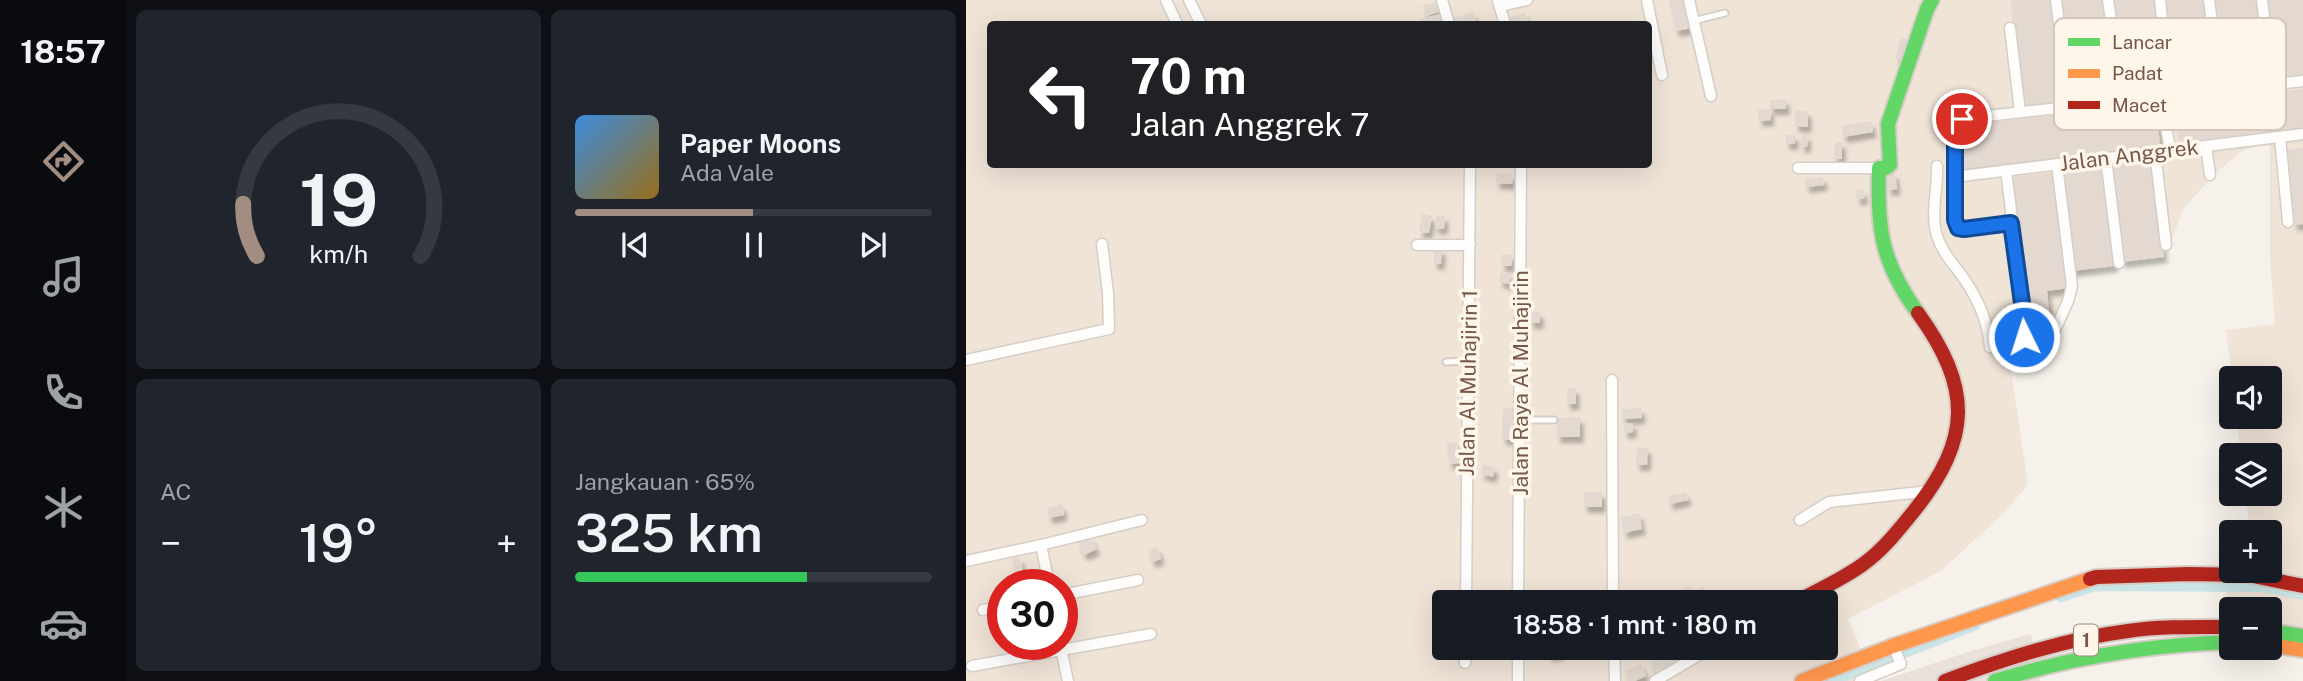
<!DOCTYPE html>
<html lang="id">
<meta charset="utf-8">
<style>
:root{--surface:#171b24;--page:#20242c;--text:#f1f3f6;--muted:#9ea1a6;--line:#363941;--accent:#a28e81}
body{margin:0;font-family:"Public Sans",sans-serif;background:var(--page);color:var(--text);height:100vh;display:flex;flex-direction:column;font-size:26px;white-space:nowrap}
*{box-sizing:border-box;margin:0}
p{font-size:23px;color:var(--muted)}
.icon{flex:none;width:38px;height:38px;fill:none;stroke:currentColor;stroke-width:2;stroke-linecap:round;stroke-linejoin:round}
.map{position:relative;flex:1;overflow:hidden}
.side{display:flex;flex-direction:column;gap:10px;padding:10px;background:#0d0f14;width:840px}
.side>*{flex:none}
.banner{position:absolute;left:21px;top:21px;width:665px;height:147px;border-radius:7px;box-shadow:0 7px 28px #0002;background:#202124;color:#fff;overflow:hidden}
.tools{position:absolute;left:1253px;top:366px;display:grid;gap:14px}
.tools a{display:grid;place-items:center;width:63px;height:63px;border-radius:7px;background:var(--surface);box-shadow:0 7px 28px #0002;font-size:35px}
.speed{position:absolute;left:21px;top:569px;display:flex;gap:14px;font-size:35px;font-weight:700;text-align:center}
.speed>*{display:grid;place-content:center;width:91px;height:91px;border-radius:50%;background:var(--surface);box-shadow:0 7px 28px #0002;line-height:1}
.speed .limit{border:10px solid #d22;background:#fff;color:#111}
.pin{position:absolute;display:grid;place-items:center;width:60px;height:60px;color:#fff;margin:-30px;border:4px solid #fff;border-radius:50%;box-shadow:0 2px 7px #0007}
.me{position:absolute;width:77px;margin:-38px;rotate:356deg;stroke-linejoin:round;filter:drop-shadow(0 0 5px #0008)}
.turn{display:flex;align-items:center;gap:24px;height:147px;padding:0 28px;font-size:32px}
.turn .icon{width:91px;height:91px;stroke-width:2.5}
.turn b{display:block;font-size:49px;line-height:60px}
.big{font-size:52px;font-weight:600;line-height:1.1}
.side .tile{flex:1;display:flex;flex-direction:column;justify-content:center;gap:10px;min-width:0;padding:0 24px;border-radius:10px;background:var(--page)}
.side .dial{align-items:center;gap:0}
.dial svg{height:182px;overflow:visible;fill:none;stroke:var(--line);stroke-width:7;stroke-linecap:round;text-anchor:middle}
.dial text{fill:var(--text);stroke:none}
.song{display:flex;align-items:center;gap:21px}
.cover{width:84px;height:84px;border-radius:10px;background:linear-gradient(135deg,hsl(210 70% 55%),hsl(40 70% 35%))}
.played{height:7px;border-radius:4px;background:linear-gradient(90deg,var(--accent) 50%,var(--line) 50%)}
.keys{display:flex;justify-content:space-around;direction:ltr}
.heat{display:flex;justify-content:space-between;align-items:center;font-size:38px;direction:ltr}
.charge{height:10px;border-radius:5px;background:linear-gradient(90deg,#34c759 65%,var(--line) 0)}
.side .tiles{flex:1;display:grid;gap:10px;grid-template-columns:repeat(2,1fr)}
.trip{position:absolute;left:466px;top:590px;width:406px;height:70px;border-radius:7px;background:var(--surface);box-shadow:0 7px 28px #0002;font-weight:600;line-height:70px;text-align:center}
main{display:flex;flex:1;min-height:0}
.tab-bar{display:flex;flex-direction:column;width:126px;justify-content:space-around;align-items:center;background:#090b0e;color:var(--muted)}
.tab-bar .icon{width:49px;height:49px}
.tab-bar .selected{color:var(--accent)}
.tab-bar b{font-size:32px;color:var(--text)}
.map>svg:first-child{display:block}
</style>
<main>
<nav class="tab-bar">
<b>18:57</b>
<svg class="icon selected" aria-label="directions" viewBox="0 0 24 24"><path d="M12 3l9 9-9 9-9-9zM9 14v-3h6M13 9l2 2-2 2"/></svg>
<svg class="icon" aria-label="music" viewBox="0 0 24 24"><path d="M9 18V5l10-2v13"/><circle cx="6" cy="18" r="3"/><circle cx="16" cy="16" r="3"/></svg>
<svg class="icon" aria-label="phone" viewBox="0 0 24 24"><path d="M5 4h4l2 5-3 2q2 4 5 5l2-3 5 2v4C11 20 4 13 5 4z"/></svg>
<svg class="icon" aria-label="climate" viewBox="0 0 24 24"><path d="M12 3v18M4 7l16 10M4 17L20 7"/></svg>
<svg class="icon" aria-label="car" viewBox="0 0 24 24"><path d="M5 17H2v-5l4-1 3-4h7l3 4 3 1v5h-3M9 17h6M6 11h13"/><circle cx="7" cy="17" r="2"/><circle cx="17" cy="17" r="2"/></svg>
</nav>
<section class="side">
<div class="tiles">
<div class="tile dial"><svg viewBox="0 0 100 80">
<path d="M14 69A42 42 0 1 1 86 69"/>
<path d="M14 69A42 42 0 0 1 8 46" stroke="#a28e81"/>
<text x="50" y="56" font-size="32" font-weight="700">19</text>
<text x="50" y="72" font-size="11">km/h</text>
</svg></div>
<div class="tile">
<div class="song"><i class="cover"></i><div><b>Paper Moons</b><p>Ada Vale</p></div></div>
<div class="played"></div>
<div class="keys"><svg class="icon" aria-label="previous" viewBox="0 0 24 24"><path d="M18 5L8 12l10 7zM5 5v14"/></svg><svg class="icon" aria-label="pause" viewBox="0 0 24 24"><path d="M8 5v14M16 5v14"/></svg><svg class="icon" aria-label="next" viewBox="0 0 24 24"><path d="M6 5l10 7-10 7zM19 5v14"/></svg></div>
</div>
<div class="tile"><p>AC</p>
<div class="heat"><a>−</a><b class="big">19°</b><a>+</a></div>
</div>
<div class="tile"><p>Jangkauan · 65%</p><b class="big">325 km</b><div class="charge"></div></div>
</div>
</section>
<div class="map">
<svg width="1337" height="681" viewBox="0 0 1337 681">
<defs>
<filter id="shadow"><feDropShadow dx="3.5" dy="6" stdDeviation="2" flood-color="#0004"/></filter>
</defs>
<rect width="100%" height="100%" fill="#f6f1ea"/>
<!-- residential -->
<path fill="#f0e4d7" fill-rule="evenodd" d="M0,0h1337v650l-33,-4v-37h-39l-1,32 -7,-101 8,-1v31h39v-38h-20l-5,-38h25v-39h-29l-5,-38 34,-1v-38h-38l-6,-48 49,-6 -5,-64v-118l-26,8 -26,21 -35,38 -13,36 -91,29 -19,55 -53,15 21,140 -22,27 -65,60 -93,48 25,62h-907zM24,24h658v140h-658zM37,584h59v60h-59zM478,602h381v46h-381z"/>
<!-- industrial -->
<path fill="#e9e1da" d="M1065,634l9,47h-159l90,-30z"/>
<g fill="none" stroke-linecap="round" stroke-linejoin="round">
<!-- canal -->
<g stroke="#cbe5e7" stroke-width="12">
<path d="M1095,596l34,-11 168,1 40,8"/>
<path d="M864,681l144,-56"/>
</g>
</g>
<!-- building -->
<g fill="#e3d9d1" filter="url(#shadow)">
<path d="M703,0h17l6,28 -16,3z"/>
<path d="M1045,0h43l11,104 -43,5z"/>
<path d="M1094,0h44l10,98 -43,5z"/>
<path d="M1147,0h44l10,90 -44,5z"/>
<path d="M1197,0h44l9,89 -43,5z"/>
<path d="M1246,0h44l9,80 -43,6z"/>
<path d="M1300,0h37v75l-29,3z"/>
<path d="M471,2l2,10 -13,4 -3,-11z"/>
<path d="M507,12l4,12h-21l-2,-6z"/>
<path d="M559,13l3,10 -16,1 -2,-7z"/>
<path d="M474,14l2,10h-20l-2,-5z"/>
<path d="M935,38l11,3 -5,20 -12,-3z"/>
<path d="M1337,89v43l-124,14 -5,-43z"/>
<path d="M820,99v10h-16v-9z"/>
<path d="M1190,104l4,42 -197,23 -4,-43z"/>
<path d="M804,109l1,11 -12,1 -1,-11z"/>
<path d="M829,110l13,1v16l-13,-1z"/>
<path d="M905,121l2,11 -30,5 -1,-11z"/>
<rect x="820" y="135" width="9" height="9"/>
<path d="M835,135h7l-1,12h-6z"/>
<path d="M869,142h7v17h-8z"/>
<path d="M1337,148v76l-9,1 -8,-75z"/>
<path d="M1187,159l11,98 -43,5 -11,-98z"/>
<path d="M1139,168l10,98 -43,5 -10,-98z"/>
<path d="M1091,172l12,116 -22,3 4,38 -21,3 -17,-155z"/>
<path d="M929,173l2,16 -9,1 -1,-16z"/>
<path d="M531,174h16l-1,10 -16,-1z"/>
<path d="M857,177l1,8 -18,2 -1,-8z"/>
<path d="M897,189l2,9 -8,2 -1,-9z"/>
<path d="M456,214l10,2 -3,17 -10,-1z"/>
<path d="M470,216h9l-1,13 -9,-1z"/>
<path d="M468,249h8l-1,15h-7z"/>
<path d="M545,254l1,12h-10l-1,-11z"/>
<path d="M535,272l9,2 -1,10 -10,-2z"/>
<rect x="564" y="312" width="10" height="11"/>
<path d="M610,388v16h-9v-15z"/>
<path d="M537,408h15l-1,32 -15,-1z"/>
<path d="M675,408l1,10 -20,1v-10z"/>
<path d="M614,417v20h-23v-19z"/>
<path d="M667,423v9l-9,1v-9z"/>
<path d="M491,442l3,21 -11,1 -2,-20z"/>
<path d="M671,447l11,1 -1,17h-11z"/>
<path d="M517,465l12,2 -2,10 -12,-3z"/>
<rect x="618" y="492" width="18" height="15"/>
<path d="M720,492l2,8 -18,4 -2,-8z"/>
<path d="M96,504l2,11 -15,3 -2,-10z"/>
<path d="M673,513l3,16 -18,4 -3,-16z"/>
<path d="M124,536l7,13 -13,6 -6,-13z"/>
<path d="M191,547l4,12 -9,3 -4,-12z"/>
<path d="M54,557l4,19 -7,2 -5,-19z"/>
<path d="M724,585l4,10 -9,3 -4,-10z"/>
<path d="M738,587l4,12 -9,3 -4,-12z"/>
<path d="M697,590l3,11 -8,1 -3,-10z"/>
<path d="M582,648h11l1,6 -11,2z"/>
<path d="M708,648l7,11 -24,14 -7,-11z"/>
<path d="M675,664l5,12 -11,5h-7l-4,-10z"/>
</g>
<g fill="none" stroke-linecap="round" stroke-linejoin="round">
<!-- lane casing -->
<g stroke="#d5cec6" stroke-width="9">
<g id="lane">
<path d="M727,21l32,-8"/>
<path d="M480,362l22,-1"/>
<path d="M554,420h34"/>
</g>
</g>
<!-- street casing -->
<g stroke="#d5cec6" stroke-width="13">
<g id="street">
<path d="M200,0l11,24"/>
<path d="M223,0l12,24"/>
<path d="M476,0l7,24"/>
<path d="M681,0l15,75"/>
<path d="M723,0l22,96"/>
<path d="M1090,0l13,106"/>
<path d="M1142,0l15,101"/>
<path d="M1194,0l10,95"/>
<path d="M1243,0l12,90"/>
<path d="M1296,0l10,84"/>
<path d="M532,1l7,23"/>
<path d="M534,6l27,-6"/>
<path d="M1044,28l10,84"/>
<path d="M1195,96l9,54"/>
<path d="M1314,137l8,85"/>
<path d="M1240,146l4,29"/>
<path d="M1189,152l11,93"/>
<path d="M1140,158l13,105"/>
<path d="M971,166c1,24 -7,47 0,70 6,19 19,30 29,46 13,19 22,42 24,65l4,1 34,-12"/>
<path d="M832,168h81"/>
<path d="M1040,170l19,155 3,11 28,-8 12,-27 4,-15 -15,-122"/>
<path d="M988,177l349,-43"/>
<path d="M1045,223l-47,6 -6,-2 -3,-6v-96l5,-6 343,-38"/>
<path d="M451,245h53"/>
<path d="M0,360l143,-31 -1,-36 -6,-49"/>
<path d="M646,380l1,222"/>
<path d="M834,520l29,-18 101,-11"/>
<path d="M75,545l8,39"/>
<path d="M0,561l75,-16 101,-25"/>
<path d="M96,595l76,-15"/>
<path d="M500,602l4,-438"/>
<path d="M552,602l3,-438"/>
<path d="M17,610l20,-4"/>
<path d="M94,644l8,37"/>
<path d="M552,648v33"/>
<path d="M648,648l1,33"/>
<path d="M499,663v-15"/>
<path d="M6,666l179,-32"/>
<path d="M689,681l56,-33"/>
<path d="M894,681l41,-17 -6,-14"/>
</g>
</g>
<!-- fast casing -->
<g stroke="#d6cdc6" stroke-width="18">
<g id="fast">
<path d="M952,313c-37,-51 -41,-84 -39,-145h7l4,-3 -2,-41 39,-115 5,-9"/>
<path d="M1304,631l33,5"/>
<path d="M1029,681c77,-24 155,-36 236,-39"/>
</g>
</g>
<!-- slow casing -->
<g stroke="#d6cdc6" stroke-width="18">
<g id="slow">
<path d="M1304,645l33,5"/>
<path d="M836,681l91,-35 197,-67"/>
</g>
</g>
<!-- jam casing -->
<g stroke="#d6cdc6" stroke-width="18">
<g id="jam">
<path d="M1124,579l6,-2 92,-3 60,1 55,11"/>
<path d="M830,602c22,-12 45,-22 66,-37 20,-14 36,-34 52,-54 58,-73 58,-123 4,-198"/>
<path d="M979,681c59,-22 120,-42 183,-50 34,-5 69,-4 103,-4"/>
</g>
</g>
<!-- lane -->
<use href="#lane" stroke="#fefdfc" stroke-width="5"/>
<!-- street -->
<use href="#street" stroke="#fefdfc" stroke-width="10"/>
<!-- fast -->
<use href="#fast" stroke="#63d668" stroke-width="14"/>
<!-- slow -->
<use href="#slow" stroke="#ff974d" stroke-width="14"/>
<!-- jam -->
<use href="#jam" stroke="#b3261e" stroke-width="14"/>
</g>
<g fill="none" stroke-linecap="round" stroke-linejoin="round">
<!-- route casing -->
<g stroke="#114b97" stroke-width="18">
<path id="route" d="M996,119l-7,6v95l3,8 6,1 47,-6 14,102 3,11 -4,1"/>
</g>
<!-- route -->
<use href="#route" stroke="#1a73e8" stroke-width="12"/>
</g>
<g text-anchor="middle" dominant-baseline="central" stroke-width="7" stroke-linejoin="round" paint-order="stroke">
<!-- shield labels -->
<rect fill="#fff6ea" stroke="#9e8779" stroke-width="2" x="1108" y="624.5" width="24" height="31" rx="5"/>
<g font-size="19" font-weight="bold" fill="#755849">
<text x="1120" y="640">1</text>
</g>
<!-- street labels -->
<g font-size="21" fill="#755849" stroke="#fff6ea">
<text transform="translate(1163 155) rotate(-7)">Jalan Anggrek</text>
<text transform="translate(502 383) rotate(-89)">Jalan Al Muhajirin 1</text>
<text transform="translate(554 383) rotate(-90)">Jalan Raya Al Muhajirin</text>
</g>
</g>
<!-- legend -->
<rect x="1088" y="18" width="232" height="112" rx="10" fill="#fff6ea" stroke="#d6c7ba" stroke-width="2"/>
<rect x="1102" y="38" width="32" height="8" fill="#63d668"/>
<rect x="1102" y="69" width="32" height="9" fill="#ff974d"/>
<rect x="1102" y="101" width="32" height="8" fill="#b3261e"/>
<g font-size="19" fill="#755849">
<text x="1146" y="49">Lancar</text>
<text x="1146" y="80">Padat</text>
<text x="1146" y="112">Macet</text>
</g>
</svg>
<div class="tools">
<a><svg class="icon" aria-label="sound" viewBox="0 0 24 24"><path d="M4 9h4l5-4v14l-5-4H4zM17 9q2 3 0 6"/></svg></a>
<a><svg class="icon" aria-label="layers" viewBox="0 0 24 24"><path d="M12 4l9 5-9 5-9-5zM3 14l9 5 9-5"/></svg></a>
<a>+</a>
<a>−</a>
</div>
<div class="speed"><div class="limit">30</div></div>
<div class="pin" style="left:996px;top:119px;background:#d93025"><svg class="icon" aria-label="arrive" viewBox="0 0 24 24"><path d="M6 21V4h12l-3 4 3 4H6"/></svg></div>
<svg class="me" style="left:1058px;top:337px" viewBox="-20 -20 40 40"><circle r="17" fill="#1a73e8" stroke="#fff" stroke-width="3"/><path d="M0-11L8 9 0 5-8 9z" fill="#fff"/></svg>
<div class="trip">18:58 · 1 mnt · 180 m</div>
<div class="banner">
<div class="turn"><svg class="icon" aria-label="left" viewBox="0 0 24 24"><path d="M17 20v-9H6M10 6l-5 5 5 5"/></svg><div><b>70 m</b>Jalan Anggrek 7</div></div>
</div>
</div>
</main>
